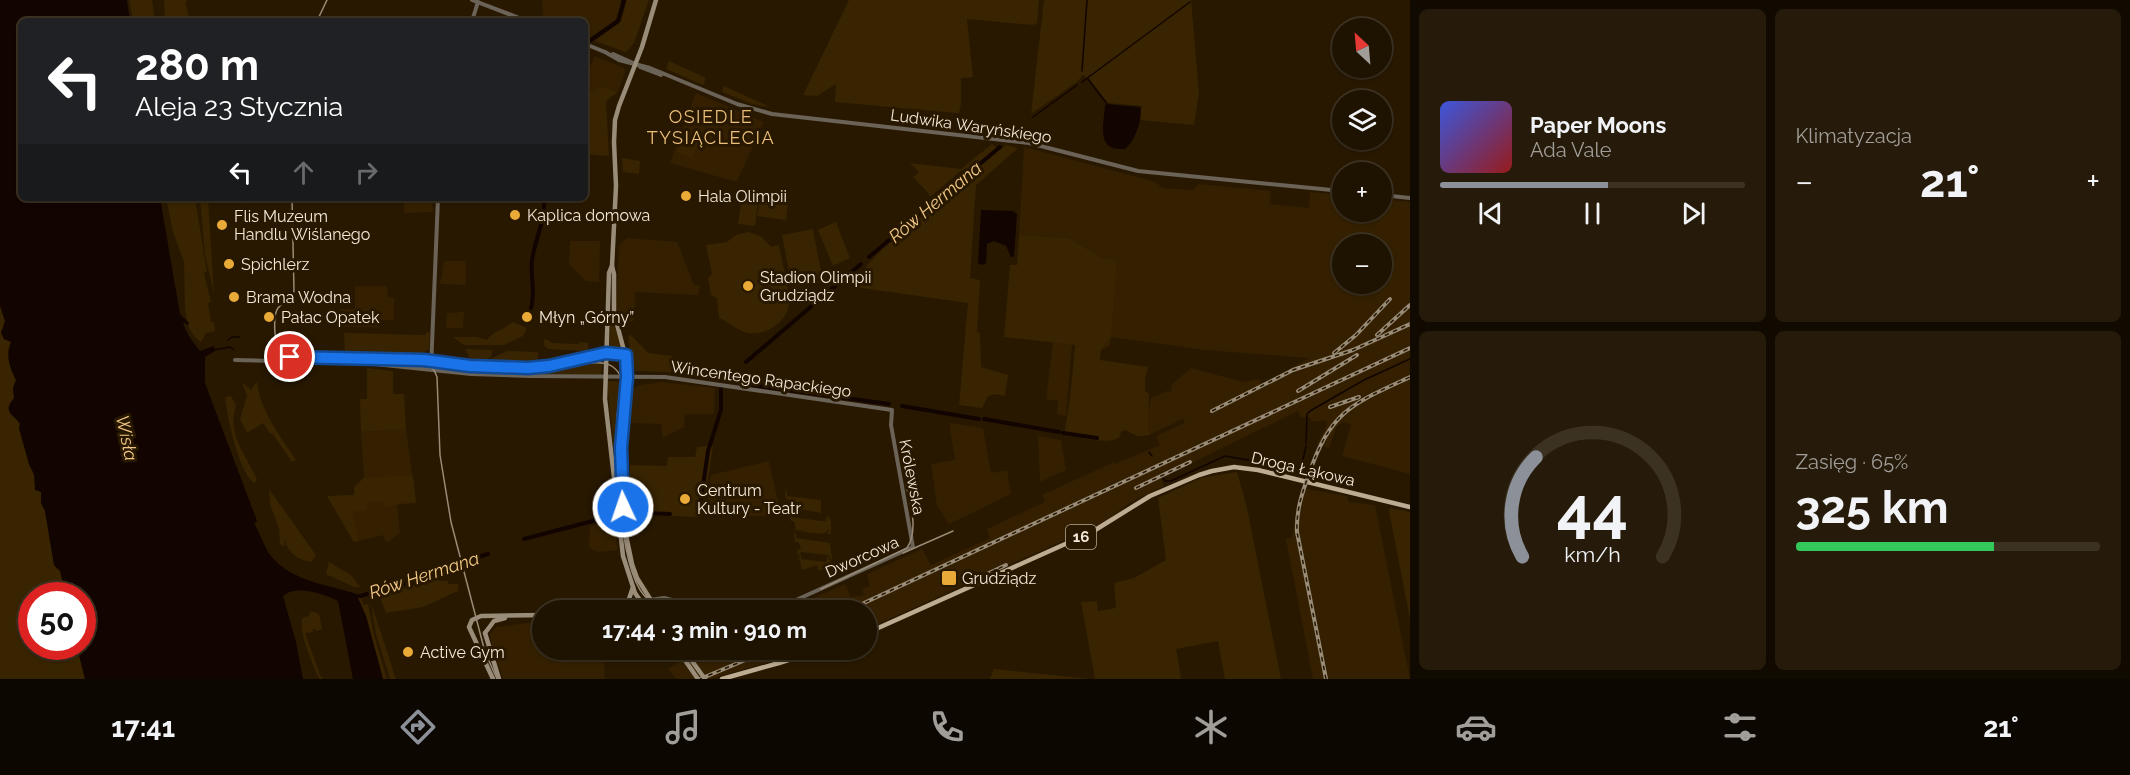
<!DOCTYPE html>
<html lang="pl">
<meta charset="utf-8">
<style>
:root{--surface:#1e1200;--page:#261b0a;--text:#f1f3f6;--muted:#a19e99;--line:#3c3222;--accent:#8c9099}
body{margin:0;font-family:Raleway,sans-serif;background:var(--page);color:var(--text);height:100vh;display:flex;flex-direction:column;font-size:22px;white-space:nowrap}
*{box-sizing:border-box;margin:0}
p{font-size:20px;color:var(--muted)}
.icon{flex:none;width:33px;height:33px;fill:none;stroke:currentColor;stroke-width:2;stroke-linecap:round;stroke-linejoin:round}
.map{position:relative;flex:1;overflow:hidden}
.panel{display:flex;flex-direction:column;gap:9px;padding:9px;background:#100a00;width:720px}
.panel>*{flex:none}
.top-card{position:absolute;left:18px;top:18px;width:570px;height:183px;border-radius:9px;box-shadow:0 2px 4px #0004,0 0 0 2px var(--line);background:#202124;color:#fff;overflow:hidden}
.needle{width:39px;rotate:334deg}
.tools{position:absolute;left:1332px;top:18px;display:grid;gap:12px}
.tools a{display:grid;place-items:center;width:60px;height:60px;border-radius:50%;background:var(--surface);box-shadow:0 2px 4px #0004,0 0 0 2px var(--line);font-size:30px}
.speed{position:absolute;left:18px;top:582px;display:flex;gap:12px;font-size:30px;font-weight:700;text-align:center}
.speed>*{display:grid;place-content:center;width:78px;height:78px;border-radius:50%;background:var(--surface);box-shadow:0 2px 4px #0004,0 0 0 2px var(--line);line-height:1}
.speed .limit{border:9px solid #d22;background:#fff;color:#111}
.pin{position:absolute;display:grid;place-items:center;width:51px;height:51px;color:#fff;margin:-26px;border:3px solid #fff;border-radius:50%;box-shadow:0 2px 6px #0007}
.me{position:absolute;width:66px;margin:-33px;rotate:357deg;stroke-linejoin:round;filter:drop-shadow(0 0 4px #0008)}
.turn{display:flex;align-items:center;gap:21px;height:126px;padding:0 18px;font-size:27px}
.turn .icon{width:78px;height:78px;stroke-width:2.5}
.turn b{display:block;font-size:42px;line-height:51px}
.lanes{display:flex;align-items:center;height:57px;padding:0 18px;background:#0003;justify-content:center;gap:30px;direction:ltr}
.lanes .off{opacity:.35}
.big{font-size:45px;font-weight:700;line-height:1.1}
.panel .widget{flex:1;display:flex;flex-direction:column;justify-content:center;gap:9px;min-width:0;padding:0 21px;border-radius:9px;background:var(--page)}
.panel .dial{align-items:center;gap:0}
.dial svg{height:156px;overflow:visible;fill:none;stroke:var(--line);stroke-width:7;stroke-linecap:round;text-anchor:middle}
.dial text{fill:var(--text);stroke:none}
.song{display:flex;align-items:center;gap:18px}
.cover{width:72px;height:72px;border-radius:9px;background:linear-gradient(135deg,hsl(230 70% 55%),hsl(0 70% 35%))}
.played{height:6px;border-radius:3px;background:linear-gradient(90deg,var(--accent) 55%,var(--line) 55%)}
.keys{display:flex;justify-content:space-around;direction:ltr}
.heat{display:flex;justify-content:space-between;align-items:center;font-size:33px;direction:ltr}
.charge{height:9px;border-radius:4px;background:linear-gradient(90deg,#34c759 65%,var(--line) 0)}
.panel .tiles{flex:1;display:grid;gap:9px;grid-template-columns:repeat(2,1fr)}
.trip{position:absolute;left:532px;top:600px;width:345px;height:60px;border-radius:30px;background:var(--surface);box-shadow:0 2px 4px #0004,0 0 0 2px var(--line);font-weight:700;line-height:60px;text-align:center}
.tab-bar{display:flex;height:96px;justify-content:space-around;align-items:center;background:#0c0700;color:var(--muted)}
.tab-bar .icon{width:42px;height:42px}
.tab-bar .on{color:var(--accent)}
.tab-bar b{font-size:27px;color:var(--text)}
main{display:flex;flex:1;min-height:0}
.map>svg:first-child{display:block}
</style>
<main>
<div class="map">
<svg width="1410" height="679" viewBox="0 0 1410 679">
<rect width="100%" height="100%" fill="#281800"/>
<!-- built -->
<g fill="#342000" fill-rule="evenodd">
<path d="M542,0h79l-2,12 -4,10 -27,18 -3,-1v-18h-46l4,-8z"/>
<path d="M595,56l29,12 1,4 -7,20 -19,-6 -5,6 -9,-4v-10z"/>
<path d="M696,93l68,29 -27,59h-4l-63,-18z"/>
<path d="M1024,147l132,35 6,6 31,2 5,-6 73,7 -1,13 39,4 1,-16 32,3v17h40v-13l28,3v272l-68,-18 9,-32 -9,-2 -6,6 -7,20 -12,-4 10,-19 -2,-5 -14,2v-4l-10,-1 -3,-6 -133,65 -4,3 3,7 -35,17 -17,14 -14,8 -231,104v-19h-80l58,-26 6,13 13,-2 -2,-6 8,-3 -3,-12 55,-25 9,16 59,-27 -3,-9 58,-27 -3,-7 72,-33 1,2 45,-19 -4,-9 29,-13 -2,-4 -32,15 -3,-6v-16l3,-14 16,-7 4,1 1,-8 19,-16 52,14 16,-3 3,6 47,-27 -104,-8 -94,-13 -1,9 -7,3 -31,-5 -6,72 -9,-2 1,-13 -12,-2 7,-57 8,1 56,-84 -15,-1 -33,-20 -50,-3zM1342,244h40v40h-40z"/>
<path d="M404,198h28l1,14 -29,1z"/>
<path d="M627,238l50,4 17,43h6l-2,10 -63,-3 -1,29h-13l-3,-3 -2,-13 3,-60z"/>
<path d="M570,241h30l-1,41 -13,-1 -17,-17z"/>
<path d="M444,261h22v24l-26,-1z"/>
<path d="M355,286h32l1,11 6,1v22h-16v7h-38v-18h15z"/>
<path d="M464,312l-1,16h-17l1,-15z"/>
<path d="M661,382l54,6 -1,26h-29l-1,13 -21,11 -2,-14 -30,-1 -2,-4v-12l1,-13 2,-5 8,-4z"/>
<path d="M949,423l34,5 8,45 16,-3 4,24 -62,30 -12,-18 -6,-42 24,-4z"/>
<path d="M406,429l10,74 -19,2 3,28 -13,10 -4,-8 -29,7 -27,-46 27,-1v-8l10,-9 -3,-46z"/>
<path d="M1038,436l23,4 5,30 -26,12z"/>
<path d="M769,461l12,55h-75l5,-41z"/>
<path d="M1301,488l46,8 2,6 26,3 35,174h-97l-27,-140 6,-2z"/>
<path d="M613,520l5,30 -19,2 -10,-4 1,-22z"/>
<path d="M543,621v29h64l1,3v-3h20l-6,3v3l-13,2v2l-5,1 1,18h-102l-11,-33 -2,-12 6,-7z"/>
<path d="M689,650h121l-99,29h-35l-8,-10 24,-14z"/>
</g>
<!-- green -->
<g fill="#382400">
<path d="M129,0h23l3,21h-22z"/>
<path d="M164,0h23l-2,2 4,15h18l16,4h-58z"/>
<path d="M627,0h22l-15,43 -8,9 -32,-11 27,-19z"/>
<path d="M849,0h190l-2,23 -4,2 -66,-6 6,58 -12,1v26l-2,9h-3l-121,-11 1,-18 -19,12 -14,-1z"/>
<path d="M1044,0h147l8,92 -5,33 -54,-5 2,-14 -34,-3 -19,-24 -6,-4 -6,7 -46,32z"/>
<path d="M669,61l37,17 -3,7 -37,-16z"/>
<path d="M599,86l19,6 -12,9 3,55 -24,-2v-66l9,4z"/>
<path d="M724,86l46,21 -18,-3 -30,-12z"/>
<path d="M686,130l15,6 -9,23 -15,-7z"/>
<path d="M992,144l8,6 6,-5 12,3 -42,37 -6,93 10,2 -3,52 3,1 1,34 27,8 -3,21 -11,-2 -6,2 -6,12 -23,-3 9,-102 -113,-16c8,-21 31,-45 52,-55l1,-4 81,-70 -23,17 -4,-5 -32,27 -1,-3 -16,-17 6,-5 -9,-9 51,6z"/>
<path d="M622,158l18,3 -1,13 -16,-2z"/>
<path d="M743,190l16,2 -4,34 -17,-2z"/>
<path d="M166,198h29l12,74 -3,1 7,29 -3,1 3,19h3l1,9 -9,2 -5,9 -6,-5 -6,-9 -4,-18 -1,-48 -11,-30z"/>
<path d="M200,198h8l6,96 -9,-39z"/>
<path d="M760,199l28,4 -2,17 -29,-4z"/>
<path d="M836,222l14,36 -17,8 -15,-36z"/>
<path d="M813,229l10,53 -31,5 -10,-52z"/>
<path d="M749,232l13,5 9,10 8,-2c2,12 12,51 10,60 -3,18 -24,31 -42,28 -10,-3 -20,-12 -28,-15l-2,-20 -6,-3 -3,-17 4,-4 -6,-29 21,-3 9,-7z"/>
<path d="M1019,235l50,3 33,20 15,1 -6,78 -10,13 -1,10 48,7 -3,12v12l4,3 -1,34 3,6c-10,4 -17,2 -25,-4l-5,2 -2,6c-16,7 -38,-1 -55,-3l6,-36 5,-54 -71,-8 6,-72h7z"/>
<path d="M0,306l5,15 -2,8 9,13c-6,12 -1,27 4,39l-3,7 4,32 3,4 -1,5 10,35 13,31 -1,8 4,8 9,54 6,6 6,24 -34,1v50l49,1 -2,8 6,24h-85z"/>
<path d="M611,319l2,1 10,32 -14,-2z"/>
<path d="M513,322l14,6 -4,8 -19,9h-40l-11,-8h24l10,3c5,-8 18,-11 26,-18z"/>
<path d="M426,332l4,1 -1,16 -7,5v4l-77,-1 -1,-24 82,2z"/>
<path d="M631,335l17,18 24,3 3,6 -4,10 -36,-1 -2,-2 -5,-33z"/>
<path d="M544,339l6,2 1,2 28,1 1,-2 8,1v6l-3,2 -37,-2 -4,-4z"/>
<path d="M465,349l27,1v1l-1,6 -9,5 -8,-1v-2l-3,1z"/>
<path d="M507,351l31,1 -1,11 -51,-2z"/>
<path d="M601,356l2,1 -2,18 -91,-1v-4l37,-1z"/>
<path d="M367,368l26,3v23h11l2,35 -45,3 -1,-33h7z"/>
<path d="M608,381l15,1 -4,35v44h-4l-8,-79z"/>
<path d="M242,382l9,8 5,-8 1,1c3,27 24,54 39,77l-4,2 -20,-29 -2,1 -7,-11 -16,10 -7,-14 7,-23z"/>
<path d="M231,396l5,9c-9,32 10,48 21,75l-3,3c-15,-10 -27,-66 -29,-86z"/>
<path d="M707,446h6l-11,71 -73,-2 1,-50 37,1 1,-9h27l2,-10z"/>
<path d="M1237,472l10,36 34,171h-56l-7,-38 -42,8 5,30h-86l-14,-77 16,-1 1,10 18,-3 -2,-25 20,-5 32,-18 -8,-62 43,-20z"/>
<path d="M413,475l3,28 -9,-2 -22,6 -2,-6 -17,2 1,7 -15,2 7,29 -5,1 -27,-46 27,-1v-8l10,-9z"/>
<path d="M269,489l47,66 -5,7c-13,-2 -26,-11 -26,-24l-1,9 -4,-3 -1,-15 -9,-25z"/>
<path d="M787,490v6l34,4v13l-33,-6h3l-1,-7 -4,-1 -1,-6z"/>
<path d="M1390,508l20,4v107l-21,-108z"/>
<path d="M792,511v6l29,4h5l1,-6 4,6v13h-4l2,-5 -5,5 -21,-2 2,-3 -3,2 -10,-2h4l-2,-8h-3l-2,-7z"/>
<path d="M796,532v6l34,5 2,18 -4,-6 -27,-3 -3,4 -1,-6h4l-2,-8h-4l-1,-7z"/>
<path d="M801,554v5l25,3 1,-6 6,9 -14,6 -2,-6 -15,5 -3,-13z"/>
<path d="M329,562l23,14 8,11h-6l-28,-13z"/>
<path d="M437,578l2,3h9v3h10v7l-35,16 -37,6 -6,-15 2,-2z"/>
<path d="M360,596l3,9 5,-1 6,31 13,44h-4l-17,-63 -8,-18z"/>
<path d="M371,603l3,9 22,67h-6l-1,-3 -13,-42z"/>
<path d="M310,611l9,3 3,15 -6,2 -1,-2h-3l1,3 -8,1 15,42 3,4h-3l-3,-4c-6,-17 -18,-40 -15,-57l7,-2z"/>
<path d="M994,669l96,10h-100z"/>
</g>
<!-- water -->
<g fill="#120400">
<path d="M0,0h127l3,21h-109v177h139l20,116 9,9 -1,2 -5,-3c3,12 10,20 17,29l14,-5 1,5 -10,6v26l52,138 -3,3c7,10 10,24 17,32 21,26 59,29 89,39l-2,3 8,18 17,63h-30l-15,-78c-13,-7 -42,-17 -55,-5l13,46 7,37h-218l-6,-24 3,-9v-50l-16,-1 -6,-24 -6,-6 -9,-54 -4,-8v-11l-6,-2 -1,-16 -5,-10 -10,-36 1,-4c-5,-9 -19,-11 -6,-26l-1,-10 3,-8c-6,-12 -11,-24 -5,-38l-7,-3 -3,-6 4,-12 -5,-15z"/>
<path d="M1107,104l33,3c3,12 -5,34 -15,42 -30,2 -21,-24 -20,-44z"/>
<path d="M981,210l32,1 4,3 -3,43h-3l-5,-11 -12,-5 -7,3 -1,19 -4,2 -4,-2z"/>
</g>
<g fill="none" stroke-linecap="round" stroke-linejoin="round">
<!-- stream -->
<g stroke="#120400" stroke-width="1.5">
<path d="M1082,71l5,-71"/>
<path d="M1088,79l19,25"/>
<path d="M1082,82l108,-80"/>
<path d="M1033,117l44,-32"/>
<path d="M228,340l4,-3h7"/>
<path d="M214,350l16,-3 4,3"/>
<path d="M1306,443l1,-29 3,-3 54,-31 46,-21"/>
<path d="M1149,452l3,4"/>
<path d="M1300,473l6,-27"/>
<path d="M1163,478l2,3h6l54,-25 52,9 11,6"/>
</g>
<!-- canal -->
<g stroke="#120400" stroke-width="4">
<path d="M585,44l33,-23 6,-21"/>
<path d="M869,257l131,-110"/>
<path d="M531,308c5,-17 -1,-32 1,-48 3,-21 14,-41 12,-62"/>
<path d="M746,362l115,-98"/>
<path d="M751,385l138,19"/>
<path d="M902,406l77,13"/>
<path d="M984,419l75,13"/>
<path d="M1063,433l34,5"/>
<path d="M641,513l29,1"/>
<path d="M699,514l9,-63 13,-41v-21"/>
<path d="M524,539l84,-22"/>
<path d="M360,596l61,-17 24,-11 43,-14"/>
</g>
<!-- tertiary -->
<g stroke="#6b6357" stroke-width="4">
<path d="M472,0l55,21"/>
<path d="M472,21l6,-19"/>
<path d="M585,44l20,8"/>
<path d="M605,52l14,8 31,8 87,36 35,10 257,29 109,28 204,20"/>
<path d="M613,54l20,9"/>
<path d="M640,67l21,8"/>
<path d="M1382,195l28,3"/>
<path d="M282,359l26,-2 116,3 46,6 58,2 21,-2 57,-13 20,2"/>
<path d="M235,360l130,3 106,11 59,2 135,1 227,33 -1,15 22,122 -139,63"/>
<path d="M431,369l7,-171"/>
<path d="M650,600l14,-2 40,10 26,2"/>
<path d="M655,607l35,-1"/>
</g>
<!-- secondary -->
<g stroke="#998c78" stroke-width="4.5">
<path d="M612,266l2,8v39l13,49 -6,95 5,78 6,29 5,14 20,32"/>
<path d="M627,605l6,-18"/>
<path d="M599,610l42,-8"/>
<path d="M627,610l19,-2"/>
<path d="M647,610l-12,-17 -12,-37 -18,-157 4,-126 3,-7 4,-80 -2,-44 1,-22 4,-14 23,-59 14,-47"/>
<path d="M485,633l14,46"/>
<path d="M485,633l9,-12 11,-3"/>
<path d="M678,650l20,29"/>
<path d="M493,679l-24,-52 3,-7 9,-4 62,-1"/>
</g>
<!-- primary -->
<g stroke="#bdac92" stroke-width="4.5">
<path d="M867,633l225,-101 58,-36 49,-21 13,-4 22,-4 24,3 152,37"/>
<path d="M722,679l57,-16 41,-13"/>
</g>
<!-- tram -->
<g stroke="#988b77" stroke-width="1.5">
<path d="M317,21l10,-21"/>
<path d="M292,198l2,93c-2,9 -10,10 -16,17 -6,8 -3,39 2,47l13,4 135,2c7,2 14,5 22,6 37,6 77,5 114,0 13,-1 37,-9 49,0 4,3 7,7 8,11 3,12 -4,28 -4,41 -1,37 1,159 32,181l45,6"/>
<path d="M423,362l11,8 3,7 3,78 11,67 34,130 12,27"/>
<path d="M903,553l50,-22"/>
<path d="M821,589l86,-41c12,-18 3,-44 -1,-64"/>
</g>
<!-- rail casing -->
<g stroke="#988b77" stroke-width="4">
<g id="rail">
<path d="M1377,335l33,-30"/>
<path d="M1334,353l22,-18 34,-36"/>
<path d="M1298,391l59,-36"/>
<path d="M1330,407l29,-10"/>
<path d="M1212,411l81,-41 60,-20 57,-26"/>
<path d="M1136,488l54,-26"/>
<path d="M966,584l40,-19"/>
<path d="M849,610l561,-262"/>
<path d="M700,679l69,-29"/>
<path d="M1326,679l-29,-147c-1,-21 5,-39 12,-58 22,-64 43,-70 101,-97"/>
</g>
</g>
<!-- rail -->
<use href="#rail" stroke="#281800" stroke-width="1.5" stroke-dasharray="4.5" stroke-linecap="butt"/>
<!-- secondary-bridge -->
<path stroke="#998c78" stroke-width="4.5" d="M684,650l21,29"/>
</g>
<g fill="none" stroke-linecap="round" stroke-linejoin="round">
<!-- route casing -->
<g stroke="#114b97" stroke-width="15">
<path id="route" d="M290,357l134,3 46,6 58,2 21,-2 57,-13 20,2 1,22 -6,71 2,59"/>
</g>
<!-- route -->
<use href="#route" stroke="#1a73e8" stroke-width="10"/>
</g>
<!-- markers -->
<g fill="#eaaa38" stroke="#281800" stroke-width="2">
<circle cx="686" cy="196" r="6"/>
<circle cx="515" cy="215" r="6"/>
<circle cx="222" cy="225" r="6"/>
<circle cx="229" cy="264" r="6"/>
<circle cx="748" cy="286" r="6"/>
<circle cx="234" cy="297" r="6"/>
<circle cx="269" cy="317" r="6"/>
<circle cx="527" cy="317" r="6"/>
<circle cx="685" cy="499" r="6"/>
<rect x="941" y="570" width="16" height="16" rx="3"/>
<circle cx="408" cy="652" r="6"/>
</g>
<g text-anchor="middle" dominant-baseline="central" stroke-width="6" stroke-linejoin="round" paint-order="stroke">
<!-- shield labels -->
<rect fill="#281800" stroke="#b6aa98" stroke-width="1.5" x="1066" y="525" width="30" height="24" rx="4.5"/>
<g font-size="15" font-weight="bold" fill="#f3e8d9">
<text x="1081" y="537">16</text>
</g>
<!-- street labels -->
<g font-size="16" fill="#f3e8d9" stroke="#281800">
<text transform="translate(971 126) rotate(8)">Ludwika Waryńskiego</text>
<text transform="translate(761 379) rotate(8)">Wincentego Rapackiego</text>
<text transform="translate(1303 469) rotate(13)">Droga Łąkowa</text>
<text transform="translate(912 477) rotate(79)">Królewska</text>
<text transform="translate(862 557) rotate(-24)">Dworcowa</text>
</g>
<!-- poi labels -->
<g font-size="16" fill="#f3e8d9" stroke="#281800" text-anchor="start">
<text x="698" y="196">Hala Olimpii</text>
<text x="527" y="215">Kaplica domowa</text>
<text x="234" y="216">Flis Muzeum<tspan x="234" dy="18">Handlu Wiślanego</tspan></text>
<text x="241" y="264">Spichlerz</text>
<text x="760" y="277">Stadion Olimpii<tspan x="760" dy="18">Grudziądz</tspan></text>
<text x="246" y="297">Brama Wodna</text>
<text x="281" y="317">Pałac Opatek</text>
<text x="539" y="317">Młyn „Górny”</text>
<text x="697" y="490">Centrum<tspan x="697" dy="18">Kultury - Teatr</tspan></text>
<text x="962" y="578">Grudziądz</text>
<text x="420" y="652">Active Gym</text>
</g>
<!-- neighbourhood labels -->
<g font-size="18" letter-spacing="1.5" fill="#ebbf7b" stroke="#281800">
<text x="711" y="116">OSIEDLE<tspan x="711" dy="21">TYSIĄCLECIA</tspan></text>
</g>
<!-- water labels -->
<g font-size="18" font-style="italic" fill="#f2c886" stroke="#281800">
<text transform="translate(935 202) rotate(-40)">Rów Hermana</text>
<text transform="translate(127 438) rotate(78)">Wisła</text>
<text transform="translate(424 575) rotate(-18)">Rów Hermana</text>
</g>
</g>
</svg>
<div class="tools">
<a><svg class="needle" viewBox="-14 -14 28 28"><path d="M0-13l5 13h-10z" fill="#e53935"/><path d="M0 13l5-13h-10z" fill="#a19e99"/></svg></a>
<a><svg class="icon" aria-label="layers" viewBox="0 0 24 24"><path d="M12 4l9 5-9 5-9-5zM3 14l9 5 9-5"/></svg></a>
<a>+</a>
<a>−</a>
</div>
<div class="speed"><div class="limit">50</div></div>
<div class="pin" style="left:290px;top:357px;background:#d93025"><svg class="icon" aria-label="arrive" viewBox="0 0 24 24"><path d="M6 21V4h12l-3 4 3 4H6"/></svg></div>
<svg class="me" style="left:623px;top:507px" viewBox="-20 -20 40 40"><circle r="17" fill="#1a73e8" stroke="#fff" stroke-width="3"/><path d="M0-11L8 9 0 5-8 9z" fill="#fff"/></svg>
<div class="trip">17:44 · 3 min · 910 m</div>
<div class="top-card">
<div class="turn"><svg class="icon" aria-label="left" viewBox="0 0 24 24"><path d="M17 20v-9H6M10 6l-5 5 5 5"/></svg><div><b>280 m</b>Aleja 23 Stycznia</div></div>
<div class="lanes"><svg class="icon" aria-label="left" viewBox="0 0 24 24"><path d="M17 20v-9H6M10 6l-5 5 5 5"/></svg><svg class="icon off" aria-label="ahead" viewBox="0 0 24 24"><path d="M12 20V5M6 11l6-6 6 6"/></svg><svg class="icon off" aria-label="right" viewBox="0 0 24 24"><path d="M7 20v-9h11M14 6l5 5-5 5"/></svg></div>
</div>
</div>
<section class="panel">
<div class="tiles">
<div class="widget">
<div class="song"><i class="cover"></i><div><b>Paper Moons</b><p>Ada Vale</p></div></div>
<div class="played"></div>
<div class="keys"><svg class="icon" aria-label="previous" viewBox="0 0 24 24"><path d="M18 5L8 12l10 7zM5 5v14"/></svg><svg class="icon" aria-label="pause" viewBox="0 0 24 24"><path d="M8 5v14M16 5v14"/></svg><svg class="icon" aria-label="next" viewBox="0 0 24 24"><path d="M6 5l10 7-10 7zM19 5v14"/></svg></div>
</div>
<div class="widget"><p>Klimatyzacja</p>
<div class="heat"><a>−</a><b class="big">21°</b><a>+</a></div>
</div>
<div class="widget dial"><svg viewBox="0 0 100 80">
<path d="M14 69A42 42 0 1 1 86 69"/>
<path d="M14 69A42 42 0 0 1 21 18" stroke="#8c9099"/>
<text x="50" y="56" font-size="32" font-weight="700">44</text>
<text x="50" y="72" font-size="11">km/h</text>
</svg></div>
<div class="widget"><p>Zasięg · 65%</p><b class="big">325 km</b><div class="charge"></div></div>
</div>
</section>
</main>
<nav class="tab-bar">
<b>17:41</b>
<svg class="icon on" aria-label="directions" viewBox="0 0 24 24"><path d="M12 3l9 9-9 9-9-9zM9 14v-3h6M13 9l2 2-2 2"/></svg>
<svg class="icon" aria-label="music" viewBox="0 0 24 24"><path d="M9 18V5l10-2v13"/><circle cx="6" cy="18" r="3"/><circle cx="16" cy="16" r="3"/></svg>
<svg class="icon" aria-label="phone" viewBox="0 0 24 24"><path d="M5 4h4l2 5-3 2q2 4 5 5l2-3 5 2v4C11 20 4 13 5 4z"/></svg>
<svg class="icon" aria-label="climate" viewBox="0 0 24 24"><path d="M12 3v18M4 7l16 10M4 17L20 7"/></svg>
<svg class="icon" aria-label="car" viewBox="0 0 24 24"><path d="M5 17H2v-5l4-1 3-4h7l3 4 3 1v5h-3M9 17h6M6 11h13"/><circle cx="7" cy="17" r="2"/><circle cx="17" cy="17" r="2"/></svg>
<svg class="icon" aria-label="filters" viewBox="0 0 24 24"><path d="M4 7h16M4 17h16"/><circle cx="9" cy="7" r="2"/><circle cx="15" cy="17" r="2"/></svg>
<b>21°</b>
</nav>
